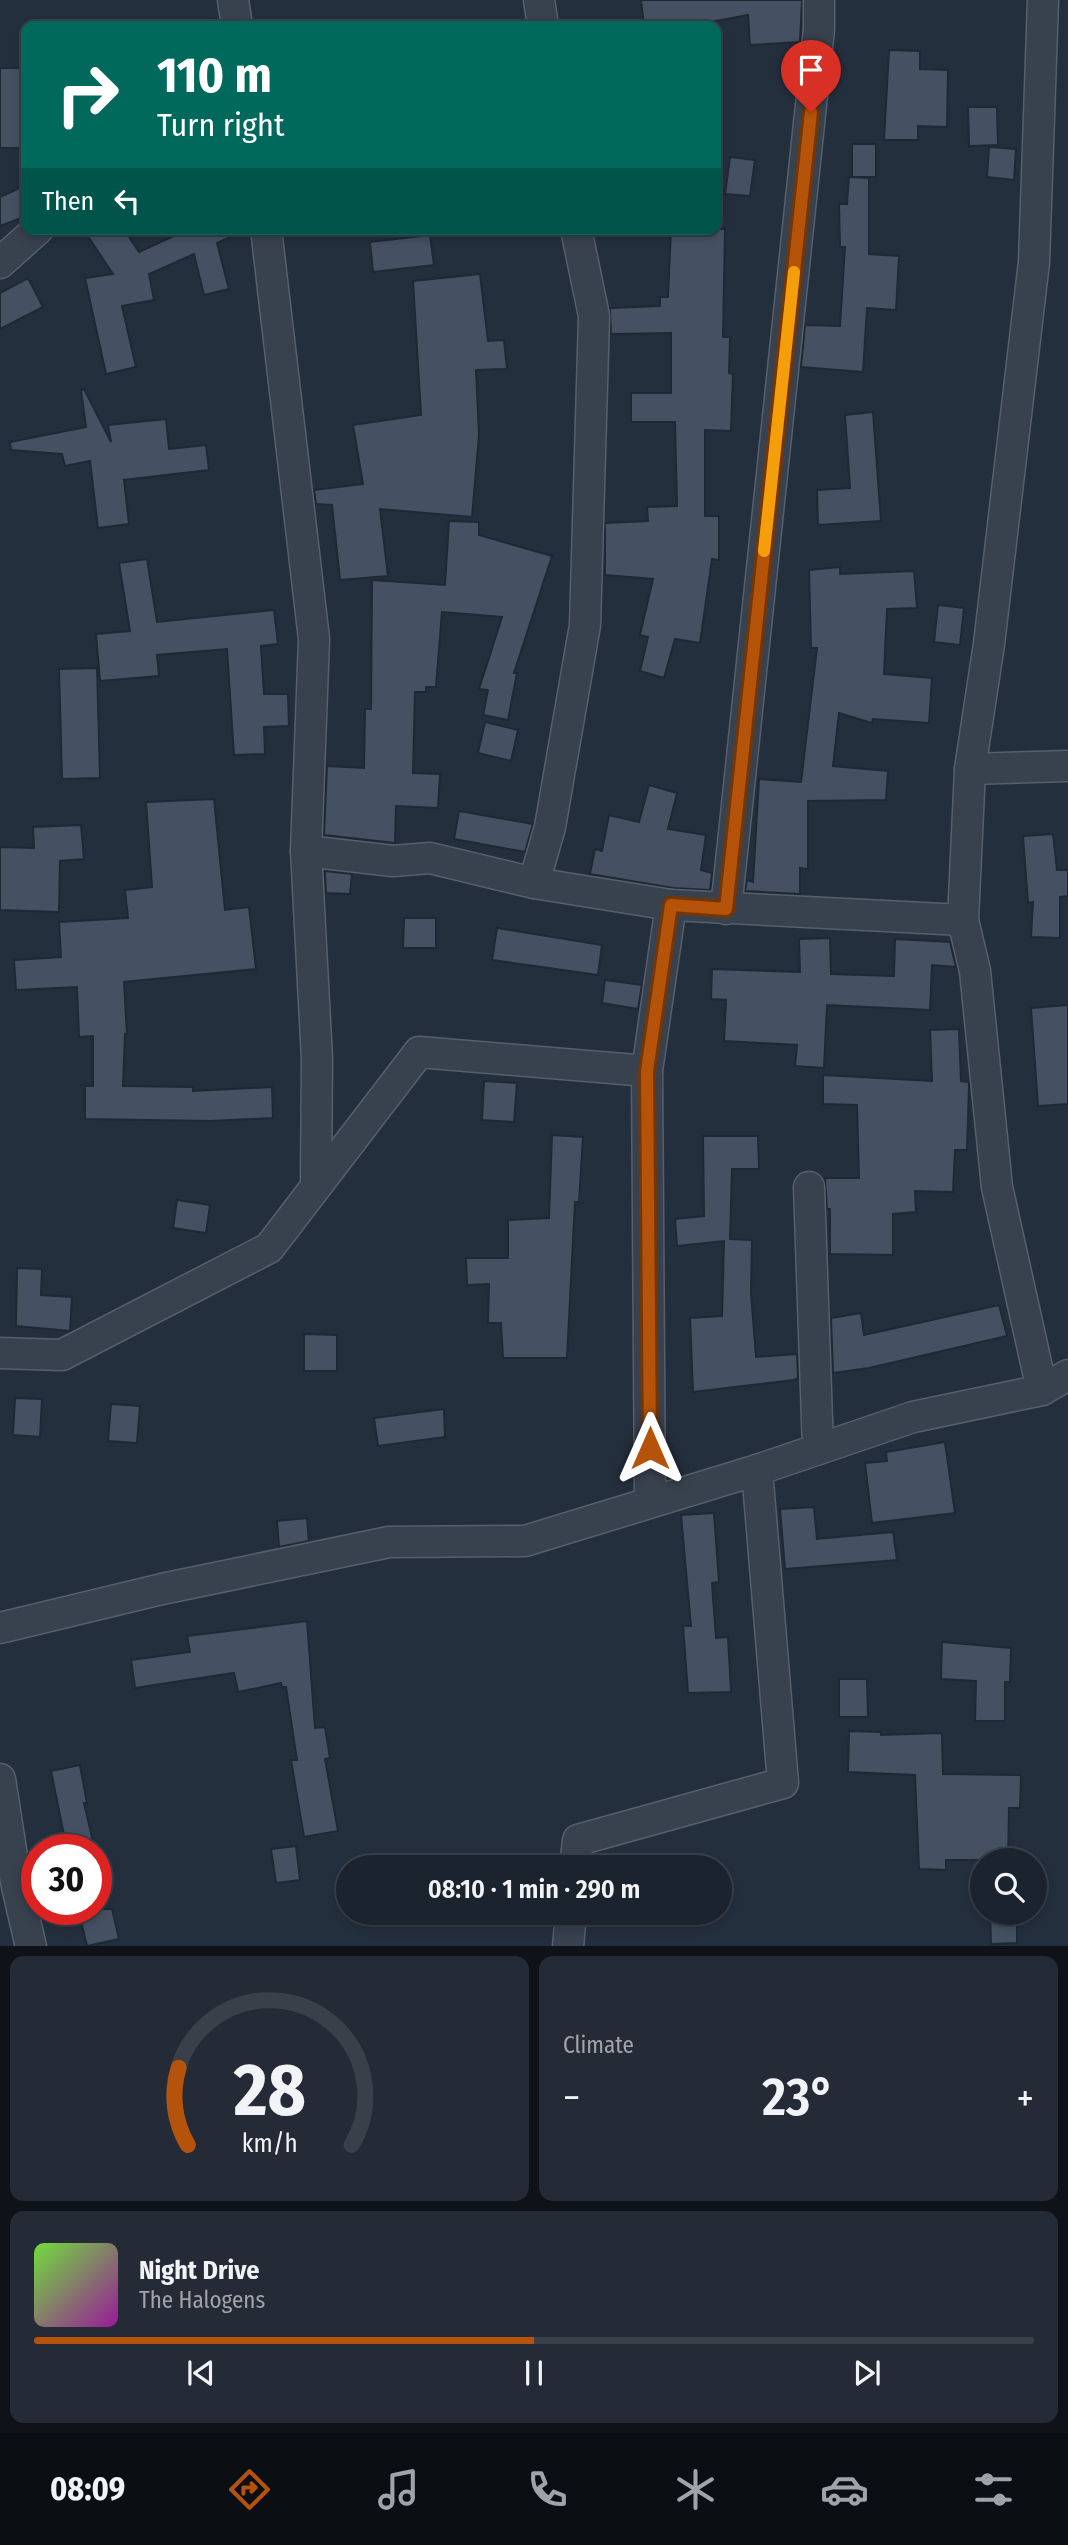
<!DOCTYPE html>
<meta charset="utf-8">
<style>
:root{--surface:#1b232e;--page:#242b36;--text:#f1f3f6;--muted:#a0a4aa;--line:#39404a;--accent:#b45309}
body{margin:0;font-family:"Fira Sans Condensed",sans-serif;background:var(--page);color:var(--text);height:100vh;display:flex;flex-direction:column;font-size:26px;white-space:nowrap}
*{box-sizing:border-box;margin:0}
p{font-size:23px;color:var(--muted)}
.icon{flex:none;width:38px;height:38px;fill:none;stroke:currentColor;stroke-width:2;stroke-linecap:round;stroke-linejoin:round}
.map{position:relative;height:1946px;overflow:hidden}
.side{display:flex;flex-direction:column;gap:10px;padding:10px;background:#0f1319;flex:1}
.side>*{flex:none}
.top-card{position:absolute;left:21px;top:21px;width:700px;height:214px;border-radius:14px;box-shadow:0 4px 10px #0003,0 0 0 2px var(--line);background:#00695c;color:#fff;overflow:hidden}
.buttons{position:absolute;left:970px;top:1848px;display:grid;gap:14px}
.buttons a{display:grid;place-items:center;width:77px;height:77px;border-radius:50%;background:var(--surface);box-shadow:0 4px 10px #0003,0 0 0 2px var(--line);font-size:35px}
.speed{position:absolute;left:21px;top:1834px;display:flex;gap:14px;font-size:35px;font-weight:700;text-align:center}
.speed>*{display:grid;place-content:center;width:91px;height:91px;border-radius:50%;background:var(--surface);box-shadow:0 4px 10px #0003,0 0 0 2px var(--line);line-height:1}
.speed .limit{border:10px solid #d22;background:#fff;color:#111}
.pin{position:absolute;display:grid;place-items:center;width:60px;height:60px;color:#fff;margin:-72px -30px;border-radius:50% 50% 50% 0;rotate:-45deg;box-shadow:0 0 7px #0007}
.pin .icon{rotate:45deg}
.me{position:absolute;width:77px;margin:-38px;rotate:0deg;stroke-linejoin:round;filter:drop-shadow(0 0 5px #0008)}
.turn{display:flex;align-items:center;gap:24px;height:147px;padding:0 21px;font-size:32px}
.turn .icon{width:91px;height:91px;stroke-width:2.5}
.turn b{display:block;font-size:49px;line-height:60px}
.then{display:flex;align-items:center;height:66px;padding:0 21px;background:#0003;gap:14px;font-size:26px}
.big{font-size:52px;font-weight:600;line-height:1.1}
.side .widget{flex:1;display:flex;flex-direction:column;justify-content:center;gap:10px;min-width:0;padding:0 24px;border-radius:14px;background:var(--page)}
.side .dial{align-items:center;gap:0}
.dial svg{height:182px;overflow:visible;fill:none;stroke:var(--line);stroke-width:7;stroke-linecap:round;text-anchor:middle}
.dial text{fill:var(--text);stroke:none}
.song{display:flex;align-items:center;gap:21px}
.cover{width:84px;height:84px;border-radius:10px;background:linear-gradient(135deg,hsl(100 70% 55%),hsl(300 70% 35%))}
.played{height:7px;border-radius:4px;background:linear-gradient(90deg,var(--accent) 50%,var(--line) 50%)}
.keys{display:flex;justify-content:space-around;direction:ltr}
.heat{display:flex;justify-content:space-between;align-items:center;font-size:38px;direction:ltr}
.side .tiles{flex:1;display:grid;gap:10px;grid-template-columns:1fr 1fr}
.widget:last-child{grid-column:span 2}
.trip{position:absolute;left:336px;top:1855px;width:396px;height:70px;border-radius:35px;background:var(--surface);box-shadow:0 4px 10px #0003,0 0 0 2px var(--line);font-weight:600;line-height:70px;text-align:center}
.tab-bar{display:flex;height:112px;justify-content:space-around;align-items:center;background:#0b0e12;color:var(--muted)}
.tab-bar .icon{width:49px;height:49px}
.tab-bar .active{color:var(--accent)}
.tab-bar b{font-size:32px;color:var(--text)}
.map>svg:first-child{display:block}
</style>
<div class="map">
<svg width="1068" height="1947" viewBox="0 0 1068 1947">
<rect width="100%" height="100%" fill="#242f3e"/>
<!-- building -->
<g fill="#455162" stroke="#1f2835" stroke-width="2">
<path d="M641,0h161l-2,42 -50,3 -2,-30 -59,11h-45z"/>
<path d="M889,50l31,1v18l28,1 -1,57 -29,-1v14h-34z"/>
<rect x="0" y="68" width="26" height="80"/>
<path d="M968,107h29l1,38 -29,1z"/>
<rect x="852" y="144" width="24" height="33"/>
<path d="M989,147l27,2 -2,31 -27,-3z"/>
<path d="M730,157l25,3 -5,36 -25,-2z"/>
<path d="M849,177l20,1v76l30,2 -3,54 -29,-2 -4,64 -62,-5 4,-42 35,1 5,-79h-5l-1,-43h8z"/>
<path d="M26,185v31l-26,10v-29z"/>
<path d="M83,229h41l15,23 50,-23h59l-31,14 12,46 -25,6 -10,-41 -45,20 5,26 -32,6 14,61 -30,7 -21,-96 28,-4z"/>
<path d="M671,229h54l-2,108h7l-1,36 4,1 -2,57 -26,-1v86h14v44l-7,-1 -12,84 -25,-4 -11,39 -24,-7 8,-34 -8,-2 13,-56 -48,-4v-52l43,-2 -1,-14 30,-1 -2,-84h-44v-29h40v-60l-60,1 -1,-26 50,-2v-9h8z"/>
<path d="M430,235l4,30 -61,7 -3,-30z"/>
<path d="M480,274l8,67 16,-1 3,29 -31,1 3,65 -7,82 -92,-8 8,67 -48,4 -8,-75 -16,-1 -2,-14 49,-6 -10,-59 68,-10 -8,-134z"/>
<path d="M28,278l15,29 -43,22v-36z"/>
<path d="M84,389l27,53 -3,-17 58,-6 3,30 37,-4 3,25 -85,10 5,44 -31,4 -8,-67 -25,5 -3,-12 -51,-4 -1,-8 76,-15 -5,-37z"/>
<path d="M873,412l8,109 -63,4 -1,-35 33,-2 -5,-73z"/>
<path d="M449,521l30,1v13l73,21 -38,117h3l-9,47 -25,-5 5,-25 -9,-1 23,-72 -60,-5 -6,75h-10v5h-11l-2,81 27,1 -2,34 -42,-2 -1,37 -71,-8 3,-69 37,2 1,-59h6l1,-129 73,5z"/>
<path d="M147,559l10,63 117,-12 4,34 -17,2 3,48h24l1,32 -25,1 1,27 -31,1 -7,-106 -70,6 2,21 -59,5 -4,-47 34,-3 -11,-68z"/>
<path d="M840,567v7l74,-3 3,37 -30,1 -3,65 48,4 -3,45 -56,-4 -1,4 -33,-10 -6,53 55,5 -2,29 -78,1v68l-8,-1v26l-55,-3 2,-11 6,2 6,-103 42,3 16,-134h-6l-2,-78z"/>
<path d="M938,605l26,3 -4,37 -26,-3z"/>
<path d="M97,668l3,110 -38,1 -3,-110z"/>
<path d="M485,722l33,8 -7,31 -33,-8z"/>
<path d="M649,785l28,8 -9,36 38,6 -5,35 11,3 -2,17 -37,-2 -83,-14 5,-25 7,2 7,-36 30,7z"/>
<path d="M214,799l11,111 24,-3 7,62 -132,13 3,52h-2l-2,52 70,1v4l79,-4 1,31 -63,3 -125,-2v-33h8v-50l-14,1 -2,-50 -61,3 -2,-30 47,-3 -2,-35 69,-4 -3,-28 27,-3 -6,-85z"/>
<path d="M459,811l74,13 -8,28 -71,-13z"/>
<path d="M81,825l3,34 -24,2 -1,51 -59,-2v-63l34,1 -1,-21z"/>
<path d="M1053,834l4,36h11v26l-8,1v41l-29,-1 2,-35 -5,1 -5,-67z"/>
<path d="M325,871l27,3 -2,20 -24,-1z"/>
<path d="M404,918h32v30h-33z"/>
<path d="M497,928l105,17 -4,30 -106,-15z"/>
<path d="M830,938l1,36 63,2 1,-37 55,3 6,25 -24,-2 -2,45 -103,-5 -3,63 -29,-2 2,-21 -73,-4 2,-41 -15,-1 1,-30 88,3 -1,-33z"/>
<path d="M605,980l37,5 -4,24 -36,-6z"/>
<path d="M1068,1005v99l-30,2 -7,-98z"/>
<path d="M959,1029l2,52 8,1v4l-2,64h-12l-2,42 -38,-1 1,21 -23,2v41l-63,-1v-45h-3l-2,-31h34l-2,-73 -34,-1v-29l109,6 -2,-51z"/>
<path d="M484,1081l33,2 -3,39 -32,-2z"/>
<path d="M552,1135l31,2 -4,65h-4l-8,156h-64l-2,-35h-13l1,-39 -22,1 -1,-27h42v-38l41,-2z"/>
<path d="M703,1136h55l1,33h-27l-2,70 22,1 -1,53 5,64 41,-3 1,24 -4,2 -101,12 -3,-74 32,-2 2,-75 -47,5 -2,-27 29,-3z"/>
<path d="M177,1200l33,5 -4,28 -33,-5z"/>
<path d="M17,1268l25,1 -1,26 31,2 -2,34 -54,-5z"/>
<path d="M999,1305l8,31 -138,32 -36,5 -2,-55 30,-5 3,22z"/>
<path d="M304,1334l33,1v36h-33z"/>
<path d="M15,1398l27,1 -2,38 -27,-2z"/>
<path d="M111,1404l29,2 -3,37 -29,-2z"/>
<path d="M444,1409l1,28 -67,9 -4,-28z"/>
<path d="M945,1442l10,71 -83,10 -7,-60 22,-2 -1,-9z"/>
<path d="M814,1507l3,32 76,-7 4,28 -112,9 -5,-60z"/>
<path d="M714,1513l5,69 -7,1 4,55 12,-1 3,55 -43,1 -5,-67h8l-10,-111z"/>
<path d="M307,1518l2,23 -30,6 -2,-26z"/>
<path d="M307,1621l8,107 10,-1 5,31 -5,1 13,72 -34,6 -13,-77h6l-11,-73h-4l-1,-4 -43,9 -4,-19 -99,15 -4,-28 59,-8 -3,-16z"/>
<path d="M942,1642l69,6 -1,34h-5v39h-30l1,-40 -35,-2z"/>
<path d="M839,1679h28l1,38h-29z"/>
<path d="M849,1731l32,1v3l61,-2 1,41 78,1 -1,33h-11l-1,52h-62v10l-27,-1 -4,-94 -67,-3z"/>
<path d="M80,1765l7,38h-3l11,47h-28l-16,-79z"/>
<path d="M296,1846l4,34 -24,3 -5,-34z"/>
<path d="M78,1909h34l7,30 -32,7z"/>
<path d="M990,1913h27v30l-26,1z"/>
</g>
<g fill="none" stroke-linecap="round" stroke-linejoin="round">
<!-- minor casing -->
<g stroke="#565f6c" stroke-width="33">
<g id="minor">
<path d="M233,0l4,26"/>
<path d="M539,0l4,26"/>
<path d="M266,229l48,410 -8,212 11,208 -1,125"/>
<path d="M0,263l38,-34"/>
<path d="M970,769l98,-3"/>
<path d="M534,883l16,-56 35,-202 9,-309 -18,-87"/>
<path d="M671,905l292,15"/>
<path d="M726,909l93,-880v-29"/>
<path d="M647,1071l3,431"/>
<path d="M809,1187l9,262"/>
<path d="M0,1353l62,2 207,-107 150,-196 228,19 24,-166 -137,-22 -104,-25 -37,3 -87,-10"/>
<path d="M1042,1390l-45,-203 -22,-216 -12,-51 7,-151 19,-125 45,-382 9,-262"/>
<path d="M0,1628l162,-39 227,-47 136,-1 232,-71 156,-53 129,-27 26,-15"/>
<path d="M0,1779l16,103 15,65"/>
<path d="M575,1867l3,-27 205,-57 -26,-313"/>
<path d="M568,1947l3,-34"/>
</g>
</g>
<!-- minor -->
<use href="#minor" stroke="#38414e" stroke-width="30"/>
</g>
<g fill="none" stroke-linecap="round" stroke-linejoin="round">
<!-- route casing -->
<g stroke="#753606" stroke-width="18">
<path id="route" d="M650,1448l-3,-377 24,-166 55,4 85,-797"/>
</g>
<!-- route -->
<use href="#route" stroke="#b45309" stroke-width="12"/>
<!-- slow -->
<path stroke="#f59e0b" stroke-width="12" d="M764,551l30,-279"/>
</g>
</svg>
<div class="buttons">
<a><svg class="icon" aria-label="search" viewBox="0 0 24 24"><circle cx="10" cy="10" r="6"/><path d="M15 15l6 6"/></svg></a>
</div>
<div class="speed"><div class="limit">30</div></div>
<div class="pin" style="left:811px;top:112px;background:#d93025"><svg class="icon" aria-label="arrive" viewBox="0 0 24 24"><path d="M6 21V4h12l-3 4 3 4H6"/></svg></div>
<svg class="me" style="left:650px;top:1448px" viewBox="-20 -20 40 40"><path d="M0-17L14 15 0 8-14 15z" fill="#b45309" stroke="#fff" stroke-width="4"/></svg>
<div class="trip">08:10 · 1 min · 290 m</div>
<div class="top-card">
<div class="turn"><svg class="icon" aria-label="right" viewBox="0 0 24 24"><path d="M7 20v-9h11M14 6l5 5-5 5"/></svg><div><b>110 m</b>Turn right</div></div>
<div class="then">Then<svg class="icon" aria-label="left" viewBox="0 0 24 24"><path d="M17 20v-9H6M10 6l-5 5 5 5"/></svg></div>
</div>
</div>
<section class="side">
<div class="tiles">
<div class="widget dial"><svg viewBox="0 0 100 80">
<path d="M14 69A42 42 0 1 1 86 69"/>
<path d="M14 69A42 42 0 0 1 10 35" stroke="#b45309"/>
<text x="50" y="56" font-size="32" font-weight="700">28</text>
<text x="50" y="72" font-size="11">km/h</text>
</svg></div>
<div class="widget"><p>Climate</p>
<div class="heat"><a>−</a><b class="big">23°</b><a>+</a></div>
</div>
<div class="widget">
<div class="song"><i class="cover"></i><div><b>Night Drive</b><p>The Halogens</p></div></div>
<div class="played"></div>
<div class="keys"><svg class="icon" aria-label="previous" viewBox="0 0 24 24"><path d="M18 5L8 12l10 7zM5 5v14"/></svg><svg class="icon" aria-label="pause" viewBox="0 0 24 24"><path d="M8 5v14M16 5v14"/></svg><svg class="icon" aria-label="next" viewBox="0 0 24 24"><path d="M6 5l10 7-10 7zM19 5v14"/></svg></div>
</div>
</div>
</section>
<nav class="tab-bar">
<b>08:09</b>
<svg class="icon active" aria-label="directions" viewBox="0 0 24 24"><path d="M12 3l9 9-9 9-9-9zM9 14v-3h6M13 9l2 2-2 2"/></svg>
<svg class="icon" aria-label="music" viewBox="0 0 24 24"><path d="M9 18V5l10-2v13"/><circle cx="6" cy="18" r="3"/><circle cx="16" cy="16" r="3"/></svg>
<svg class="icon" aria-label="phone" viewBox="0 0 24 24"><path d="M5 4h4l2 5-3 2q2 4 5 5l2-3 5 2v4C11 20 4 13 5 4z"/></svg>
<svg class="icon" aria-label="climate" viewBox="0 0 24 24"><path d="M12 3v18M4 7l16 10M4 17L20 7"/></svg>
<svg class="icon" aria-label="car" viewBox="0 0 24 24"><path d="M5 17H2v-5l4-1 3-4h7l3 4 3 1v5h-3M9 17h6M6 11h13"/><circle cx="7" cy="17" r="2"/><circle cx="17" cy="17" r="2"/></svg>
<svg class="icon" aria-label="filters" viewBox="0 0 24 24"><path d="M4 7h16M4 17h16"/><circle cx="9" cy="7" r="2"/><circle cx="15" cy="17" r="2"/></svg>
</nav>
